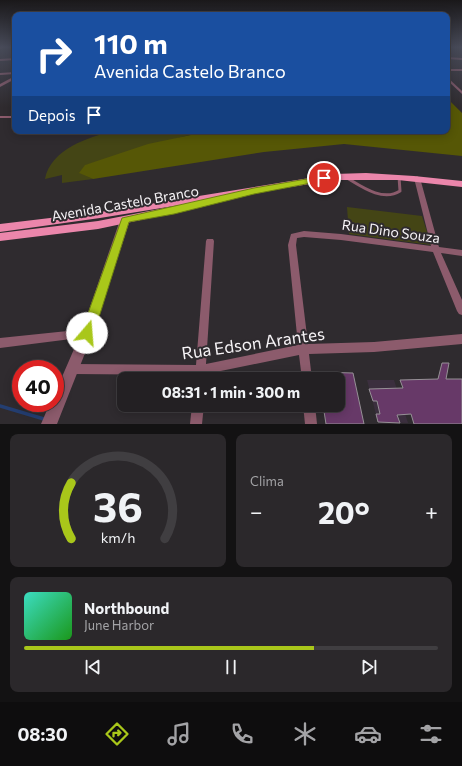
<!DOCTYPE html>
<html lang="pt">
<meta charset="utf-8">
<style>
:root{--surface:#232023;--page:#2b282b;--text:#f1f3f6;--muted:#a3a3a6;--line:#403e41;--accent:#a9c71a}
body{margin:0;font-family:Commissioner,sans-serif;background:var(--page);color:var(--text);height:100vh;display:flex;flex-direction:column;font-size:15px;white-space:nowrap}
*{box-sizing:border-box;margin:0}
p{font-size:13px;color:var(--muted)}
.icon{flex:none;width:22px;height:22px;fill:none;stroke:currentColor;stroke-width:2;stroke-linecap:round;stroke-linejoin:round}
.map{position:relative;height:424px;overflow:hidden}
.sheet{display:flex;flex-direction:column;gap:10px;padding:10px;background:#131213;flex:1}
.sheet>*{flex:none}
.top-card{position:absolute;left:12px;top:12px;width:438px;height:122px;border-radius:8px;box-shadow:0 2px 10px #0003,0 0 0 1px var(--line);background:#1a4fa0;color:#fff;overflow:hidden}
.speed{position:absolute;left:12px;top:360px;display:flex;gap:8px;font-size:20px;font-weight:700;text-align:center}
.speed>*{display:grid;place-content:center;width:52px;height:52px;border-radius:50%;background:var(--surface);box-shadow:0 2px 10px #0003,0 0 0 1px var(--line);line-height:1}
.speed .limit{border:6px solid #d22;background:#fff;color:#111}
.pin{position:absolute;display:grid;place-items:center;width:34px;height:34px;color:#fff;margin:-17px;border:2px solid #fff;border-radius:50%;box-shadow:0 1px 4px #0007}
.me{position:absolute;width:44px;margin:-22px;rotate:18deg;stroke-linejoin:round;filter:drop-shadow(0 0 3px #0008)}
.turn{display:flex;align-items:center;gap:14px;height:84px;padding:0 16px;font-size:18px}
.turn .icon{width:52px;height:52px;stroke-width:2.5}
.turn b{display:block;font-size:28px;line-height:34px}
.then{display:flex;align-items:center;height:38px;padding:0 16px;background:#0003;gap:8px;font-size:15px}
.big{font-size:30px;font-weight:700;line-height:1.1}
.sheet .tile{flex:1;display:flex;flex-direction:column;justify-content:center;gap:6px;min-width:0;padding:0 14px;border-radius:8px;background:var(--page)}
.sheet .dial{align-items:center;gap:0}
.dial svg{height:104px;overflow:visible;fill:none;stroke:var(--line);stroke-width:7;stroke-linecap:round;text-anchor:middle}
.dial text{fill:var(--text);stroke:none}
.song{display:flex;align-items:center;gap:12px}
.cover{width:48px;height:48px;border-radius:6px;background:linear-gradient(135deg,hsl(170 70% 55%),hsl(120 70% 35%))}
.played{height:4px;border-radius:2px;background:linear-gradient(90deg,var(--accent) 70%,var(--line) 70%)}
.keys{display:flex;justify-content:space-around;direction:ltr}
.heat{display:flex;justify-content:space-between;align-items:center;font-size:22px;direction:ltr}
.sheet .tiles{flex:1;display:grid;gap:10px;grid-template-columns:1fr 1fr}
.tile:last-child{grid-column:span 2}
.trip{position:absolute;left:117px;top:372px;width:228px;height:40px;border-radius:8px;background:var(--surface);box-shadow:0 2px 10px #0003,0 0 0 1px var(--line);font-weight:700;line-height:40px;text-align:center}
.dock{display:flex;height:64px;justify-content:space-around;align-items:center;background:#0e0d0e;color:var(--muted)}
.dock .icon{width:28px;height:28px}
.dock .current{color:var(--accent)}
.dock b{font-size:18px;color:var(--text)}
.map>svg:first-child{display:block}
</style>
<div class="map">
<svg width="462" height="424" viewBox="0 0 462 424">
<rect width="100%" height="100%" fill="#2f2b2f"/>
<!-- medical -->
<path fill="#3b2f3e" d="M367,380h27l14,43 -30,-1z"/>
<!-- green -->
<g fill="#444515">
<path d="M115,131h95l-25,5 -99,29 -6,8 13,6 -31,4v-8l-17,4c6,-30 43,-42 70,-48z"/>
<path d="M347,207l75,9 9,29 -82,-11z"/>
</g>
<!-- forest -->
<path fill="#565706" d="M447,98l15,15v43l-118,-12 -80,8 -171,27 -14,-6 6,-8 63,-21 62,-13h237z"/>
<g fill="none" stroke-linecap="round" stroke-linejoin="round">
<!-- stream -->
<path stroke="#243e71" stroke-width="3.5" d="M0,406l44,13 3,5"/>
</g>
<!-- building -->
<g fill="#673968" stroke="#969196">
<path d="M442,363h7l-3,16h16v45h-48l-3,-10 -14,1 3,8 -22,-1 -2,-8h4l-3,-13h-4l-4,-12 34,-1 -3,-8 38,-1z"/>
<path d="M318,372l35,1 11,51h-38l-3,-19h15v-26h-19z"/>
</g>
<g fill="none" stroke-linecap="round" stroke-linejoin="round">
<!-- service -->
<path stroke="#8c5b6c" stroke-width="3" d="M347,178c15,9 36,24 53,13l-1,-14"/>
<!-- minor -->
<g fill="#8c5b6c" fill-rule="evenodd">
<path d="M447,57l15,1v2l-15,-1z"/>
<path d="M15,58v2l-15,1v-2z"/>
<rect x="447" y="69" width="15" height="2"/>
<path d="M15,72v2l-15,1v-2z"/>
<path d="M15,76v3l-15,8v-3z"/>
<path d="M447,77l15,14v3l-15,-14z"/>
<rect x="0" y="116" width="15" height="2"/>
<path d="M417,176l3,2 19,69 23,3v6l-21,-3 21,47v15l-3,-1 -2,-3 -24,-59 -92,-12 -37,-3 -7,1 -1,7 12,99 66,-2 88,-8v10l-88,8 -65,2 3,25h-10l-3,-24 -93,19 -1,5h-10v-4l-122,-1 -4,-1 -1,-4 1,-4 4,-1 123,1 10,-124 1,-2h6l1,2 -8,123 92,-19 -10,-100 3,-11 13,-3 37,3 90,12 -17,-68z"/>
<path d="M87,329l3,1 2,3 -2,3 -3,1 -87,11v-10z"/>
<path d="M192,405h12l-2,19h-12z"/>
<path d="M303,405h12l2,19h-12z"/>
</g>
<!-- tertiary -->
<g fill="#8c5b6c" fill-rule="evenodd">
<path d="M0,47h5l-5,2z"/>
<path d="M125,217l5,3 -37,113 -36,91h-16l9,-21h5v-10l26,-60 39,-113z"/>
</g>
<!-- primary -->
<path fill="#eb86ab" fill-rule="evenodd" d="M366,173l48,3 48,5v6l-64,-7h-64l-130,21 3,3 -5,3 -104,22 -98,12v-8l98,-12 82,-16 -80,13 -100,14v-8l100,-12 234,-38z"/>
</g>
<!-- sky -->
<linearGradient id="sky" x2="0" y2="1"><stop stop-color="#1a181a"/><stop offset="0.44" stop-color="#474a58"/><stop offset="1" stop-color="#474a58" stop-opacity="0"/></linearGradient>
<rect width="462" height="107" fill="url(#sky)"/>
<!-- route -->
<path fill="#a9c71a" stroke="#6e8111" d="M324,176l5,2 -2,2 -73,14 -80,20 -45,8 -35,111 -2,5 -5,1 -4,-1 -2,-5 41,-115 132,-30z"/>
<g text-anchor="middle" dominant-baseline="central" stroke-width="4" stroke-linejoin="round" paint-order="stroke">
<!-- street labels -->
<g font-size="14" fill="#f6f3f6" stroke="#2f2b2f">
<text transform="translate(125 203) rotate(-10)">Avenida Castelo Branco</text>
<text transform="translate(391 231) rotate(8)">Rua Dino Souza</text>
</g>
<!-- near-street labels -->
<g font-size="17" fill="#f6f3f6" stroke="#2f2b2f">
<text transform="translate(253 343) rotate(-8)">Rua Edson Arantes</text>
</g>
</g>
</svg>
<div class="speed"><div class="limit">40</div></div>
<div class="pin" style="left:324px;top:178px;background:#d93025"><svg class="icon" aria-label="arrive" viewBox="0 0 24 24"><path d="M6 21V4h12l-3 4 3 4H6"/></svg></div>
<svg class="me" style="left:87px;top:333px" viewBox="-20 -20 40 40"><circle r="19" fill="#fff"/><path d="M0-13L10 11 0 6-10 11z" fill="#a9c71a"/></svg>
<div class="trip">08:31 · 1 min · 300 m</div>
<div class="top-card">
<div class="turn"><svg class="icon" aria-label="right" viewBox="0 0 24 24"><path d="M7 20v-9h11M14 6l5 5-5 5"/></svg><div><b>110 m</b>Avenida Castelo Branco</div></div>
<div class="then">Depois<svg class="icon" aria-label="arrive" viewBox="0 0 24 24"><path d="M6 21V4h12l-3 4 3 4H6"/></svg></div>
</div>
</div>
<section class="sheet">
<div class="tiles">
<div class="tile dial"><svg viewBox="0 0 100 80">
<path d="M14 69A42 42 0 1 1 86 69"/>
<path d="M14 69A42 42 0 0 1 14 26" stroke="#a9c71a"/>
<text x="50" y="56" font-size="32" font-weight="700">36</text>
<text x="50" y="72" font-size="11">km/h</text>
</svg></div>
<div class="tile"><p>Clima</p>
<div class="heat"><a>−</a><b class="big">20°</b><a>+</a></div>
</div>
<div class="tile">
<div class="song"><i class="cover"></i><div><b>Northbound</b><p>June Harbor</p></div></div>
<div class="played"></div>
<div class="keys"><svg class="icon" aria-label="previous" viewBox="0 0 24 24"><path d="M18 5L8 12l10 7zM5 5v14"/></svg><svg class="icon" aria-label="pause" viewBox="0 0 24 24"><path d="M8 5v14M16 5v14"/></svg><svg class="icon" aria-label="next" viewBox="0 0 24 24"><path d="M6 5l10 7-10 7zM19 5v14"/></svg></div>
</div>
</div>
</section>
<nav class="dock">
<b>08:30</b>
<svg class="icon current" aria-label="directions" viewBox="0 0 24 24"><path d="M12 3l9 9-9 9-9-9zM9 14v-3h6M13 9l2 2-2 2"/></svg>
<svg class="icon" aria-label="music" viewBox="0 0 24 24"><path d="M9 18V5l10-2v13"/><circle cx="6" cy="18" r="3"/><circle cx="16" cy="16" r="3"/></svg>
<svg class="icon" aria-label="phone" viewBox="0 0 24 24"><path d="M5 4h4l2 5-3 2q2 4 5 5l2-3 5 2v4C11 20 4 13 5 4z"/></svg>
<svg class="icon" aria-label="climate" viewBox="0 0 24 24"><path d="M12 3v18M4 7l16 10M4 17L20 7"/></svg>
<svg class="icon" aria-label="car" viewBox="0 0 24 24"><path d="M5 17H2v-5l4-1 3-4h7l3 4 3 1v5h-3M9 17h6M6 11h13"/><circle cx="7" cy="17" r="2"/><circle cx="17" cy="17" r="2"/></svg>
<svg class="icon" aria-label="filters" viewBox="0 0 24 24"><path d="M4 7h16M4 17h16"/><circle cx="9" cy="7" r="2"/><circle cx="15" cy="17" r="2"/></svg>
</nav>
